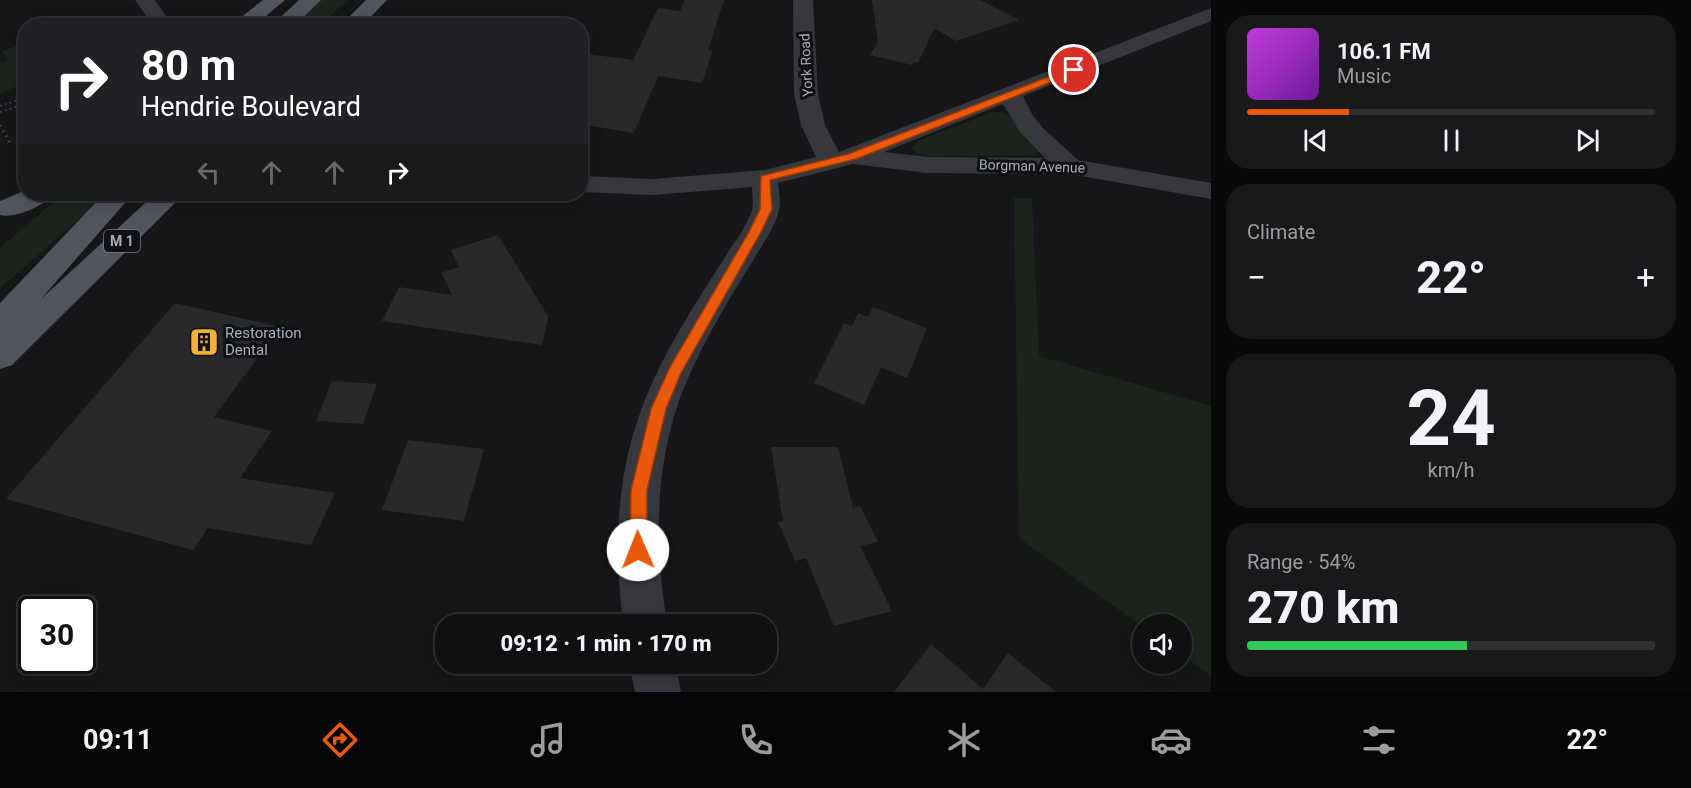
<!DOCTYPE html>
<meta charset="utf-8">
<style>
:root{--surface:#101012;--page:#19191b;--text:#f1f3f6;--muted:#9c9d9f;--line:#303032;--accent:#ea580c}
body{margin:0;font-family:Roboto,sans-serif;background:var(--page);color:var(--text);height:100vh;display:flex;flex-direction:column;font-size:22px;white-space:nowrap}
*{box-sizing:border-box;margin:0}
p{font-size:20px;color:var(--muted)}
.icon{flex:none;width:33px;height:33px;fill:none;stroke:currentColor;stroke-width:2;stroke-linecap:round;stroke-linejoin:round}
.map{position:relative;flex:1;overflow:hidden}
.drawer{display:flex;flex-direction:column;gap:15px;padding:15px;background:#09090a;width:480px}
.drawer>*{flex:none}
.guide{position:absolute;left:18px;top:18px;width:570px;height:183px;border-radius:24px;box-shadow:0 3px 15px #0003,0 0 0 2px var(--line);background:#202124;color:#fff;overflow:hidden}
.buttons{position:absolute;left:1132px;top:614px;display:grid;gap:12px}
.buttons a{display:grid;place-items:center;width:60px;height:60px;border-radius:50%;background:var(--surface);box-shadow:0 3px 15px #0003,0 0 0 2px var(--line);font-size:30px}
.speed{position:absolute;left:18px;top:596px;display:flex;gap:12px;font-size:30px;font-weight:700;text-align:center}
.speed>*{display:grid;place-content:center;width:78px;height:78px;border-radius:50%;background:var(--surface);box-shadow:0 3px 15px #0003,0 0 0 2px var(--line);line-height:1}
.speed .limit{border:3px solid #111;border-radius:9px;background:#fff;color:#111}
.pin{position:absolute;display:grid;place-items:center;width:51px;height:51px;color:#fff;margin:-26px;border:3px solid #fff;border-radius:50%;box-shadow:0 2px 6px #0007}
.me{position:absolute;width:66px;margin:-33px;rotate:359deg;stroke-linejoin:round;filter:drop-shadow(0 0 4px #0008)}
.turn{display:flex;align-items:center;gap:21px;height:126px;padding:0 24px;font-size:27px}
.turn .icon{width:78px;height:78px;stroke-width:2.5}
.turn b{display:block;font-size:42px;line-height:51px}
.lanes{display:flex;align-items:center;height:57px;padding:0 24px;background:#0003;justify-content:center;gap:30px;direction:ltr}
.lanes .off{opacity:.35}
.big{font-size:45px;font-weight:800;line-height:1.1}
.drawer .widget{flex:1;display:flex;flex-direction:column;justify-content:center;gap:9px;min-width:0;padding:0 21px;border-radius:24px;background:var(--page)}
.drawer .dial{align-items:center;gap:0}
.dial b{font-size:78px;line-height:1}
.song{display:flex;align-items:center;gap:18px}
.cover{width:72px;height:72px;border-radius:9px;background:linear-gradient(135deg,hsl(290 70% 55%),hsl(280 70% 35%))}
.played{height:6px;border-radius:3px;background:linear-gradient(90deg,var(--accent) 25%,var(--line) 25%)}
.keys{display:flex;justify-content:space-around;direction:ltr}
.heat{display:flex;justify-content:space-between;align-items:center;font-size:33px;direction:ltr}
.charge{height:9px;border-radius:4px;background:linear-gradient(90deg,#34c759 54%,var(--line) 0)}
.trip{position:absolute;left:435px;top:614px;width:342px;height:60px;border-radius:24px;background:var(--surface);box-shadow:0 3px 15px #0003,0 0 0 2px var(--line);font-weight:800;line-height:60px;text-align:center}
.tab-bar{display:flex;height:96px;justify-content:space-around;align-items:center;background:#060607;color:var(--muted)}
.tab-bar .icon{width:42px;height:42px}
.tab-bar .on{color:var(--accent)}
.tab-bar b{font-size:27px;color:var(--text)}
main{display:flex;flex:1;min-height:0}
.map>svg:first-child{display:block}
</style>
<main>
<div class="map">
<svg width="1211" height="692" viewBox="0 0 1211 692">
<rect width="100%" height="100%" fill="#161618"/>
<!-- green -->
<g fill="#1c231d">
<path d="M318,0h30l-29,25 -27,1z"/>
<path d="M25,43v40l-25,10v-31l8,-3 -6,-8z"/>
<path d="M994,112c21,0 33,23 46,38l-1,2 -5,3 -104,1 -11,-2 -7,-6 5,-7z"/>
<path d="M75,194h15l7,6 -5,8 -92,80v-40l55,-47z"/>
<path d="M1014,198h18l7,158 172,50v270l-29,-21v-31h-39v3l-124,-89z"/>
</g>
<!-- building -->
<g fill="#29292c">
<path d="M685,0h39l-16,50h5l-11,33 -44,-7 -24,57 -54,-9v-71l53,7 25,-52 22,3z"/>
<path d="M872,0h108l39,20 -63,21 -22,-13 -16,35 -5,-1 -1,3 -42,-10 8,-14z"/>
<path d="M498,235l50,81 -6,29 -160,-24 17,-34 53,8 -11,-22 18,-6 -8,-17z"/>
<path d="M175,303l105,24 -66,90 58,14 -32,47 95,15 -24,52 -103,-17 -15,22 -187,-51z"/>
<path d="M873,307l54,21 -20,50 -26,-11 -17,38 -50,-22 30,-60 8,3 6,-13 10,4z"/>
<path d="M332,381l45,3 -14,40 -47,-3z"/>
<path d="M408,440l76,9 -20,72 -82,-11z"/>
<path d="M771,447h67l15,61 7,-2 18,36 -18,4 32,65 -58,15 -28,-68 -11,3 -17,-39 5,-1z"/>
<path d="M931,644l52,45 25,-36 48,39h-162z"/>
</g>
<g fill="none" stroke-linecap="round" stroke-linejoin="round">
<!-- path-far1 -->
<g stroke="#3d3f44" stroke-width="2" stroke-dasharray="2 3" stroke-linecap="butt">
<path d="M0,106l21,-7 4,5"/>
<path d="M0,112l25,-8"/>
</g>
<!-- path -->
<path stroke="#3d3f44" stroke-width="3" stroke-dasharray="2 4" stroke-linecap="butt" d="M0,125l11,19"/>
<!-- minor -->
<g fill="#37383d" fill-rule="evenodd">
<path d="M135,0h20l18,26h-20z"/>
<path d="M793,0h20l5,94 7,31 14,27 372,-144v13l-188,75 10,20 11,13 34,31 133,23v16l-141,-25 -142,-1 -75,-9 -75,19c1,8 3,19 1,27 -4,18 -18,36 -27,52 -20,33 -40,65 -56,99 -42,84 -43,172 -29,263h-44c-13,-113 -2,-194 56,-293 15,-26 32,-52 48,-77 9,-14 20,-29 25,-44 2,-7 0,-16 0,-23l-99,8 -73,-3v-16l73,3 112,-9 51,-13 -15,-32 -7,-31zM1003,104l16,27 26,27 -117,-1 -44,-5z"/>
<path d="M629,663h46l6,29h-46z"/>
</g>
<!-- major -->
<g fill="#53555c" fill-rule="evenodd">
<path d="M263,0h22l-31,26h-24z"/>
<path d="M299,0h22l-27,26h-23z"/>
<path d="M366,0h21l-25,26h-22z"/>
<path d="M26,190v4h27c-8,12 -39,25 -53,21v-14z"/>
<path d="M104,194h26l1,2 -90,103 114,-105h29l-172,171 -12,4v-66z"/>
</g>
</g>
<!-- route -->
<path fill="#ea580c" stroke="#983908" stroke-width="1.5" d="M1074,67l4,3 -1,2 -221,87 -86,21 2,29 -11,23 -80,141 -15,36 -19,81v60l-3,6 -6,3 -6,-3 -2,-6 1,-60 20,-81 19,-42 79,-135 11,-23 1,-33 87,-22z"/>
<!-- icons -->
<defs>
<g id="building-square" transform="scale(1.5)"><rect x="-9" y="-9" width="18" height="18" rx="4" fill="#f2b134" stroke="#111113"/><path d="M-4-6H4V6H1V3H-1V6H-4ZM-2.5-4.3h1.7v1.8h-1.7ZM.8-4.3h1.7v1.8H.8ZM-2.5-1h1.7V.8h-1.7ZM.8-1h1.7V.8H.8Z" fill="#111"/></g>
</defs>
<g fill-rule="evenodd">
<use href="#building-square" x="204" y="342"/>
</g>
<g text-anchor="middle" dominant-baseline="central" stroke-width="6" stroke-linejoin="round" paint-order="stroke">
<!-- far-street labels -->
<g font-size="14" fill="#a8adb8" stroke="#111113">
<text transform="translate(806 65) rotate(-93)">York Road</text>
<text transform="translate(1032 166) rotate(2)">Borgman Avenue</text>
</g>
<!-- shield labels -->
<rect fill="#111113" stroke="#7b7e86" stroke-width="1.5" x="104" y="230" width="36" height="22" rx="4.5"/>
<g font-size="14" font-weight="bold" fill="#a8adb8">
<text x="122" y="241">M 1</text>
</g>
<!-- poi labels -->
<g font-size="15" fill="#a8adb8" stroke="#111113" text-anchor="start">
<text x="225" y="333">Restoration<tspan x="225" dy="17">Dental</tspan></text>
</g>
</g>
</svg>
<div class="buttons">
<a><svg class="icon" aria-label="sound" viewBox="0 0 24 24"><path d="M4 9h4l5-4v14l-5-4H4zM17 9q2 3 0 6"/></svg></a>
</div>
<div class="speed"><div class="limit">30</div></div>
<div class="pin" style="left:1074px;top:70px;background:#d93025"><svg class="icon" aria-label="arrive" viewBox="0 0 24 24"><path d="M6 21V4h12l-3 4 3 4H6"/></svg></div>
<svg class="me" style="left:638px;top:550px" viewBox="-20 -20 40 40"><circle r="19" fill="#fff"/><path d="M0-13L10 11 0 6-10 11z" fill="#ea580c"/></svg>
<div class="trip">09:12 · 1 min · 170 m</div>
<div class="guide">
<div class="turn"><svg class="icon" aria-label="right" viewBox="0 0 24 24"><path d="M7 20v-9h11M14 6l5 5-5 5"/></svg><div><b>80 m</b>Hendrie Boulevard</div></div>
<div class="lanes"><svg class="icon off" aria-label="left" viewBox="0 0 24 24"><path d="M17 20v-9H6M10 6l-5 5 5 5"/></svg><svg class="icon off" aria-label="ahead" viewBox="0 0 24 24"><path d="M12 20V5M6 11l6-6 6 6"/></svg><svg class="icon off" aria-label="ahead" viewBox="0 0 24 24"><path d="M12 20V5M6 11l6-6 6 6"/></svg><svg class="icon" aria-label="right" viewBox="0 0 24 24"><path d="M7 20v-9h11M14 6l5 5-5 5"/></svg></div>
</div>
</div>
<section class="drawer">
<div class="widget">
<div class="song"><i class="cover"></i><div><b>106.1 FM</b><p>Music</p></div></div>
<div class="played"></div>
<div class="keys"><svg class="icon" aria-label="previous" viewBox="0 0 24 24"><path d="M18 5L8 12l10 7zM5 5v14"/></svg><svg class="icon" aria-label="pause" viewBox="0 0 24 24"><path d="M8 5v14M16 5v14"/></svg><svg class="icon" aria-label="next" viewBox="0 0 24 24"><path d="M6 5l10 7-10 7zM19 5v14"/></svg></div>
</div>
<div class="widget"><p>Climate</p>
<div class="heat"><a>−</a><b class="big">22°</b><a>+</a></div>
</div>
<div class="widget dial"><b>24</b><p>km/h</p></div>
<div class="widget"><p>Range · 54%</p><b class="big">270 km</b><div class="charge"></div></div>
</section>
</main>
<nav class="tab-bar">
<b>09:11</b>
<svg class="icon on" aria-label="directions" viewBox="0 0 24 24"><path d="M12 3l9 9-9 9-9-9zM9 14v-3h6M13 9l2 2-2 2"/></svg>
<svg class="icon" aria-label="music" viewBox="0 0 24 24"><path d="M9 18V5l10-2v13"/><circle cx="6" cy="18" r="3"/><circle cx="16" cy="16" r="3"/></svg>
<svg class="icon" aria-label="phone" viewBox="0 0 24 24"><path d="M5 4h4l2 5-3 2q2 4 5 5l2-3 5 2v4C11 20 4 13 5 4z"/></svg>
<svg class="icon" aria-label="climate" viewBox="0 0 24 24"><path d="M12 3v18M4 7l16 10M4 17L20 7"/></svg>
<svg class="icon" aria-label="car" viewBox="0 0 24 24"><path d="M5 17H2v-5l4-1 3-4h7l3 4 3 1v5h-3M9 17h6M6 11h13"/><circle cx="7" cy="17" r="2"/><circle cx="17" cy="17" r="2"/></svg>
<svg class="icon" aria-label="filters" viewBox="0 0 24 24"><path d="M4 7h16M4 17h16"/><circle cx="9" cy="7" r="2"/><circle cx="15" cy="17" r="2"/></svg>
<b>22°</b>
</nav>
